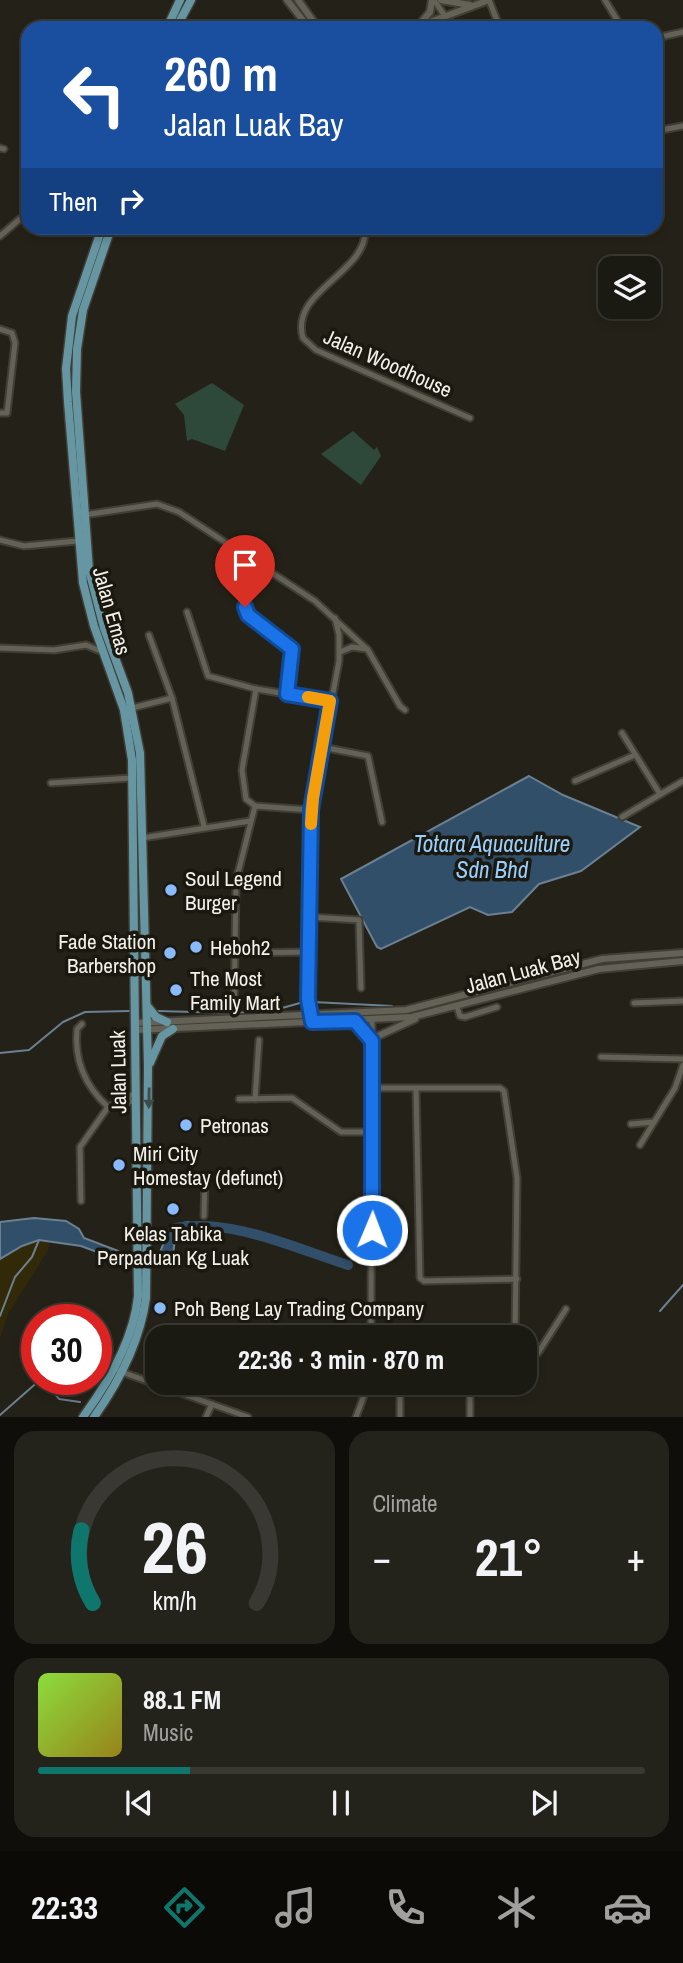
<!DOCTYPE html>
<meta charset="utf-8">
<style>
:root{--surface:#1b1a12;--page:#24231b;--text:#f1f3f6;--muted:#a0a19f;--line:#393832;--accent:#0f766e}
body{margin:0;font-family:"Archivo Narrow",sans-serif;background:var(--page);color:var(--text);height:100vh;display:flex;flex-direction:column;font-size:26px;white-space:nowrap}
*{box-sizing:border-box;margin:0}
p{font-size:23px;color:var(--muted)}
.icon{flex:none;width:38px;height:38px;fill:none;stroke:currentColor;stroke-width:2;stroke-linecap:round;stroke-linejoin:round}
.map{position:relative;height:1417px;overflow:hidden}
.panel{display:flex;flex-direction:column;gap:14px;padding:14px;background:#0f0e0a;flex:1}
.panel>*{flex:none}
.top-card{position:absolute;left:21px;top:21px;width:642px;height:214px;border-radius:21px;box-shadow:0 4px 10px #0003,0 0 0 2px var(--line);background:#1a4fa0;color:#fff;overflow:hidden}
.buttons{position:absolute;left:598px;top:256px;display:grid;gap:14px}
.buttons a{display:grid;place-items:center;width:63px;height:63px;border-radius:14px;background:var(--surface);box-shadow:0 4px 10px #0003,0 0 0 2px var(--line);font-size:35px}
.speed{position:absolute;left:21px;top:1304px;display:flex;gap:14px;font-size:35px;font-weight:700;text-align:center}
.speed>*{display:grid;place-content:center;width:91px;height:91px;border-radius:50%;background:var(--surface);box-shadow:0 4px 10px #0003,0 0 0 2px var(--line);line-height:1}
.speed .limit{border:10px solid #d22;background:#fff;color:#111}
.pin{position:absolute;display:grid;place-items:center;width:60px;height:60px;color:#fff;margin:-72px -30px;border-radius:50% 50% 50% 0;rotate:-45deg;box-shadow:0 0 7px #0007}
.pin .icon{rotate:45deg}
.me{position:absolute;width:77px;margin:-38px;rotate:1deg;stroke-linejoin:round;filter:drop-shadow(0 0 5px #0008)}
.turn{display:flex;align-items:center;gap:24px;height:147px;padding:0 28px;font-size:32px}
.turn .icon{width:91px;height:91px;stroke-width:2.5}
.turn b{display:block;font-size:49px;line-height:60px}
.then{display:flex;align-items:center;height:66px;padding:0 28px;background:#0003;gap:14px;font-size:26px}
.big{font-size:52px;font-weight:700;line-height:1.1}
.panel .card{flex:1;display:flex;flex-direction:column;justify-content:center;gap:10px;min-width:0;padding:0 24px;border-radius:21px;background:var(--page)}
.panel .dial{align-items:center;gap:0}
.dial svg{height:182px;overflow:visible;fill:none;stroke:var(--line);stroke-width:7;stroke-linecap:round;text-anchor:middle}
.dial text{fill:var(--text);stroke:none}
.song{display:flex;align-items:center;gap:21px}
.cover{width:84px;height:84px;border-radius:10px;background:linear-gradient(135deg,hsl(90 70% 55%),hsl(50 70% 35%))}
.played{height:7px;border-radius:4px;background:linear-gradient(90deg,var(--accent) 25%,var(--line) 25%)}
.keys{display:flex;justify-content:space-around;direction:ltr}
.heat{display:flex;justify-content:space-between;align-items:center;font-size:38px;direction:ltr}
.panel .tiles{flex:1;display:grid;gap:14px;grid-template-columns:1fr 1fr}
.card:last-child{grid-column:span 2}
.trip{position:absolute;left:145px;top:1325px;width:392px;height:70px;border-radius:21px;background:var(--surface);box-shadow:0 4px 10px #0003,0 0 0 2px var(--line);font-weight:700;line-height:70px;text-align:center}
.menu{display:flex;height:112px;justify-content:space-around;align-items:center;background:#0b0a07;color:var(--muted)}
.menu .icon{width:49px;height:49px}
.menu .active{color:var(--accent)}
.menu b{font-size:32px;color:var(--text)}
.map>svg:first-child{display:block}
</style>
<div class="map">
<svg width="683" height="1417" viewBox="0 0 683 1417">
<rect width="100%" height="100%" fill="#242218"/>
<!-- green -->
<g fill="#2e493a">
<path d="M212,383l32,22 -19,46 -33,-12 -5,2 -3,-26 -9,-11z"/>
<path d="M353,431l21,19 3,-3 4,9 -20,29 -40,-31z"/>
</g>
<!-- sand -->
<path fill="#312907" d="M39,1240l11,2 -2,8 -40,64 -8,24v-79l22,-13z"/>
<!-- water -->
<g fill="#314f69" stroke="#6b8090" stroke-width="2">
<path d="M529,776l34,19 77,32 -59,44 -42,13 -27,28 -24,3 -18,-8 -89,42 -4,-2 -36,-68z"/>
<path d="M34,1218l32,3 13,8 5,9 50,19 25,-2 11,-29 18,-4 2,7 -14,3 -4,30 -40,3 -51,-19 -42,-6 -17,6 -22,13v-37z"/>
</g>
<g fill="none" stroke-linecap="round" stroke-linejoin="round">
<!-- stream -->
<g stroke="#6b8090" stroke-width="2">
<path d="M313,1002l79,4"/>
<path d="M157,1011l75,2"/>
<path d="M237,1013l38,-3 32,-9"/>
<path d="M0,1053l29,-3 34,-28 22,-10 45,-1"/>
<path d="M660,1311l23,-26"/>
<path d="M0,1316l15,-39 17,-20 7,-17"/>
<path d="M43,1379l16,20 21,3"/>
<path d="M0,1415l41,-36"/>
</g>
<!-- river -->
<path stroke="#314f69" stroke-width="10" d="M175,1228c58,-10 119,20 173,37"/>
<!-- minor casing -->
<g stroke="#403e37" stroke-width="9">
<g id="minor">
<path d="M434,0l11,16"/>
<path d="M489,0l11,28"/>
<path d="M605,0l17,28"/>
<path d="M656,38l27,-6"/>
<path d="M656,131l27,-5"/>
<path d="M0,148l4,1"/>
<path d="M365,228c4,45 -76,62 -62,110l13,12 154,68"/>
<path d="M0,236l28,-24"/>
<path d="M0,329l12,4 3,10 -8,70h-7"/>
<path d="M84,515l73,-11 22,8 136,89 53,49 32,56 5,4"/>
<path d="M0,540l24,6 53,-5"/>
<path d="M245,607l3,8 44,34 -5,45"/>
<path d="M187,612l21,64 48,13 74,12"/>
<path d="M149,635l23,63 32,128"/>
<path d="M0,648l54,2 32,-5 17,7"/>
<path d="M340,652l12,-5 15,2"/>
<path d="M132,708l40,-10"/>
<path d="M622,733l38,61"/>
<path d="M322,747l46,9 14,66"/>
<path d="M575,781l60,-26"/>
<path d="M51,783l81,-5"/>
<path d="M255,806l-9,-7 -4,-29 14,-81"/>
<path d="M255,806l56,4"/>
<path d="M622,817l61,-36"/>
<path d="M142,838l108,-17"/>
<path d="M310,917l49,3 2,68"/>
<path d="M235,953l73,-1"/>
<path d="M634,1003l49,-2"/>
<path d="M457,1007l3,9 5,1 32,-10"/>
<path d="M311,1018l-3,-66 3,-142 28,-149v-26l-4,-17"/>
<path d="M234,1019l2,-138 19,-75"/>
<path d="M82,1024l-5,5c-3,31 8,57 31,78"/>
<path d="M601,1057l82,2"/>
<path d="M372,1088h128l4,3 13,87 -2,159"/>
<path d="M416,1090l4,188 4,3 93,-2"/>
<path d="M239,1099l53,-1 49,34h32"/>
<path d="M255,1099l4,-59"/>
<path d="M116,1103l20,-2"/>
<path d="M631,1124l23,-2"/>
<path d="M640,1145l35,-57 8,-23"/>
<path d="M147,1180l58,-2 -1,38"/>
<path d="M81,1201l-1,-54 28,-40 28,-14"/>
<path d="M371,1337l1,-318"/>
<path d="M525,1358l13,-5 28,-44"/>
<path d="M119,1371l129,46"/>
<path d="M400,1382v35"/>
<path d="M470,1382v35"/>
<path d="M206,1417l6,-13"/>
<path d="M356,1417l13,-35"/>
</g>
</g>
<!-- tertiary casing -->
<g stroke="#403e37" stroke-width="10">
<g id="tertiary">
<path d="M287,0l22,28"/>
<path d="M298,0l20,28"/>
<path d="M441,0l29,5"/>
<path d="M420,24l10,-12 2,-12"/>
<path d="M414,28l75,-28"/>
<path d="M356,1022l16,19"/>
<path d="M135,1023l271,-13 196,-51 81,-6"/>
<path d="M135,1030l277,-13 187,-48 84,-8"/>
<path d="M372,1045l6,-9 37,-17"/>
</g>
</g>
<!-- primary casing -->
<g stroke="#403e37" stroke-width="11">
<g id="primary">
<path d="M167,28l13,-28"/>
<path d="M176,28l15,-28"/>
<path d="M148,1007l8,10 11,5"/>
<path d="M150,1063l12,-27 11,-7"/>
<path d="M83,1417c25,-34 51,-79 55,-121l-6,-536 -8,-50 -30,-84 -11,-43 -15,-181 -2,-33 6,-53 30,-88"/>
<path d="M94,1417c25,-35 46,-76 52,-119l2,-232 -8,-313 -12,-60 -24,-65 -15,-58 -13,-178 1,-43 6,-39 28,-82"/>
</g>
</g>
<!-- minor -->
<use href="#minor" stroke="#646256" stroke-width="5"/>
<!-- tertiary -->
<use href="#tertiary" stroke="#646256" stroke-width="6"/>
<!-- primary -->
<use href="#primary" stroke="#6596a2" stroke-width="8"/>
</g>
<!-- one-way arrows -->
<defs><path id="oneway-solid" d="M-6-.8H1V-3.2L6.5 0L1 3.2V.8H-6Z" transform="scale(1.75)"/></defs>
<use fill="#394b4a" href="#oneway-solid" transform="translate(149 1098) rotate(91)"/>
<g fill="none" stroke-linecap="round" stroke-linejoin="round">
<!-- route casing -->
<g stroke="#114b97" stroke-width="18">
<path id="route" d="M245,607l3,8 44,34 -5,45 43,7 -19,109 -3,189 4,23 43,-1 17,20v189"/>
</g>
<!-- route -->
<use href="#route" stroke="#1a73e8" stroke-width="12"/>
<!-- slow -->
<path stroke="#f59e0b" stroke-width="12" d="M308,697l22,4 -17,97 -2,26"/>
</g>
<!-- markers -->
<g fill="#88bafc" stroke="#1b190f" stroke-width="2.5">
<circle cx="171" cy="890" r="7"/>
<circle cx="196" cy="947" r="7"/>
<circle cx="170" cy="953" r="7"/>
<circle cx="176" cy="990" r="7"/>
<circle cx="186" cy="1125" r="7"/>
<circle cx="119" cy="1165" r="7"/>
<circle cx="173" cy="1209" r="7"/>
<circle cx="160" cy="1308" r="7"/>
</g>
<g text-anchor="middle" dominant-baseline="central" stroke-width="7" stroke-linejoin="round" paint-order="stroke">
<!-- street labels -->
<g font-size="21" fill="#f3f1eb" stroke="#1b190f">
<text transform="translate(388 363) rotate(24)">Jalan Woodhouse</text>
<text transform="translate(112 611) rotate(74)">Jalan Emas</text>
<text transform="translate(523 971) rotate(-15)">Jalan Luak Bay</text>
<text transform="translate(118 1072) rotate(-91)">Jalan Luak</text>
</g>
<!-- poi labels -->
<g font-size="21" fill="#f3f1eb" stroke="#1b190f" text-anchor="start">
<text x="185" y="878">Soul Legend<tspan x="185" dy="24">Burger</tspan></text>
<text x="156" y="941" text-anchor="end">Fade Station<tspan x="156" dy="24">Barbershop</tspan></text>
<text x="210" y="947">Heboh2</text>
<text x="190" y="978">The Most<tspan x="190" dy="24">Family Mart</tspan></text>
<text x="200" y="1125">Petronas</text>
<text x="133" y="1153">Miri City<tspan x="133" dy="24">Homestay (defunct)</tspan></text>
<text x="173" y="1233" text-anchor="middle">Kelas Tabika<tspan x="173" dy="24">Perpaduan Kg Luak</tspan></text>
<text x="174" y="1308">Poh Beng Lay Trading Company</text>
</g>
<!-- water labels -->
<g font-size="23" font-style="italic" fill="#99cffe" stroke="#1b190f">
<text x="492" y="843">Totara Aquaculture<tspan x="492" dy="26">Sdn Bhd</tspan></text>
</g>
</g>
</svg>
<div class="buttons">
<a><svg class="icon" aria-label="layers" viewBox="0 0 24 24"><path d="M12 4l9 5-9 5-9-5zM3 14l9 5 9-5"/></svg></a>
</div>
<div class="speed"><div class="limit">30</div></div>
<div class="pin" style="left:245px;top:607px;background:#d93025"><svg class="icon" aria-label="arrive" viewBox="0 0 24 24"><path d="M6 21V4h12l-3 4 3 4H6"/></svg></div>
<svg class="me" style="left:372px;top:1230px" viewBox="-20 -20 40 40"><circle r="17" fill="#1a73e8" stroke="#fff" stroke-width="3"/><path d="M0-11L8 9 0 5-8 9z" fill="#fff"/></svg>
<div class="trip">22:36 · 3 min · 870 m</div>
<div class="top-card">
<div class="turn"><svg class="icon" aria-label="left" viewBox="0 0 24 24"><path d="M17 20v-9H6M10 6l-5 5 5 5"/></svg><div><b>260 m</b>Jalan Luak Bay</div></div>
<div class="then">Then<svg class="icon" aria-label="right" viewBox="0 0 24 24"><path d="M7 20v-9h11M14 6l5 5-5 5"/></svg></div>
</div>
</div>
<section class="panel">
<div class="tiles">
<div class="card dial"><svg viewBox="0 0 100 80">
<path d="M14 69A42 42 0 1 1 86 69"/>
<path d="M14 69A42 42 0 0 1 9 37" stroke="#0f766e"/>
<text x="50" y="56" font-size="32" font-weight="700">26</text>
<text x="50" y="72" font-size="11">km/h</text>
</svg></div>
<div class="card"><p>Climate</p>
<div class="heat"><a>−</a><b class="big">21°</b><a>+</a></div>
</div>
<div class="card">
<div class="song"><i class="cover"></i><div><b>88.1 FM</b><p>Music</p></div></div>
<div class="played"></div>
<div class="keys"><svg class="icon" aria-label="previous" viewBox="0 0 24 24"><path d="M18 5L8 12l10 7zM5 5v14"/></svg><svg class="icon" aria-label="pause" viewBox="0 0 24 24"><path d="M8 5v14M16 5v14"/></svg><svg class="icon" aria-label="next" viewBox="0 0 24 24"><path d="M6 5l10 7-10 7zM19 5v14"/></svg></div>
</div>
</div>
</section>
<nav class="menu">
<b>22:33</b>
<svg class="icon active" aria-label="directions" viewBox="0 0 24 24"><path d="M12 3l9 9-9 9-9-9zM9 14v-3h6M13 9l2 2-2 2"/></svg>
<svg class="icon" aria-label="music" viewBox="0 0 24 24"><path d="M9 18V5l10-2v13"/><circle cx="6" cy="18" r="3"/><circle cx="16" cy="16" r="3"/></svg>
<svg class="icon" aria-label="phone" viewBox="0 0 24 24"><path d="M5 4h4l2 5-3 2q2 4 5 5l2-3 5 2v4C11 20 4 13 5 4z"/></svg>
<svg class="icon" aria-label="climate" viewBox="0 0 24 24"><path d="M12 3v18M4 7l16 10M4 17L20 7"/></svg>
<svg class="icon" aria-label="car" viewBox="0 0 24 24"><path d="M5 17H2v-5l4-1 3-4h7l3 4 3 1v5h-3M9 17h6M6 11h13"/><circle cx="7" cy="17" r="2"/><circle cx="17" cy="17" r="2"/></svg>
</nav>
